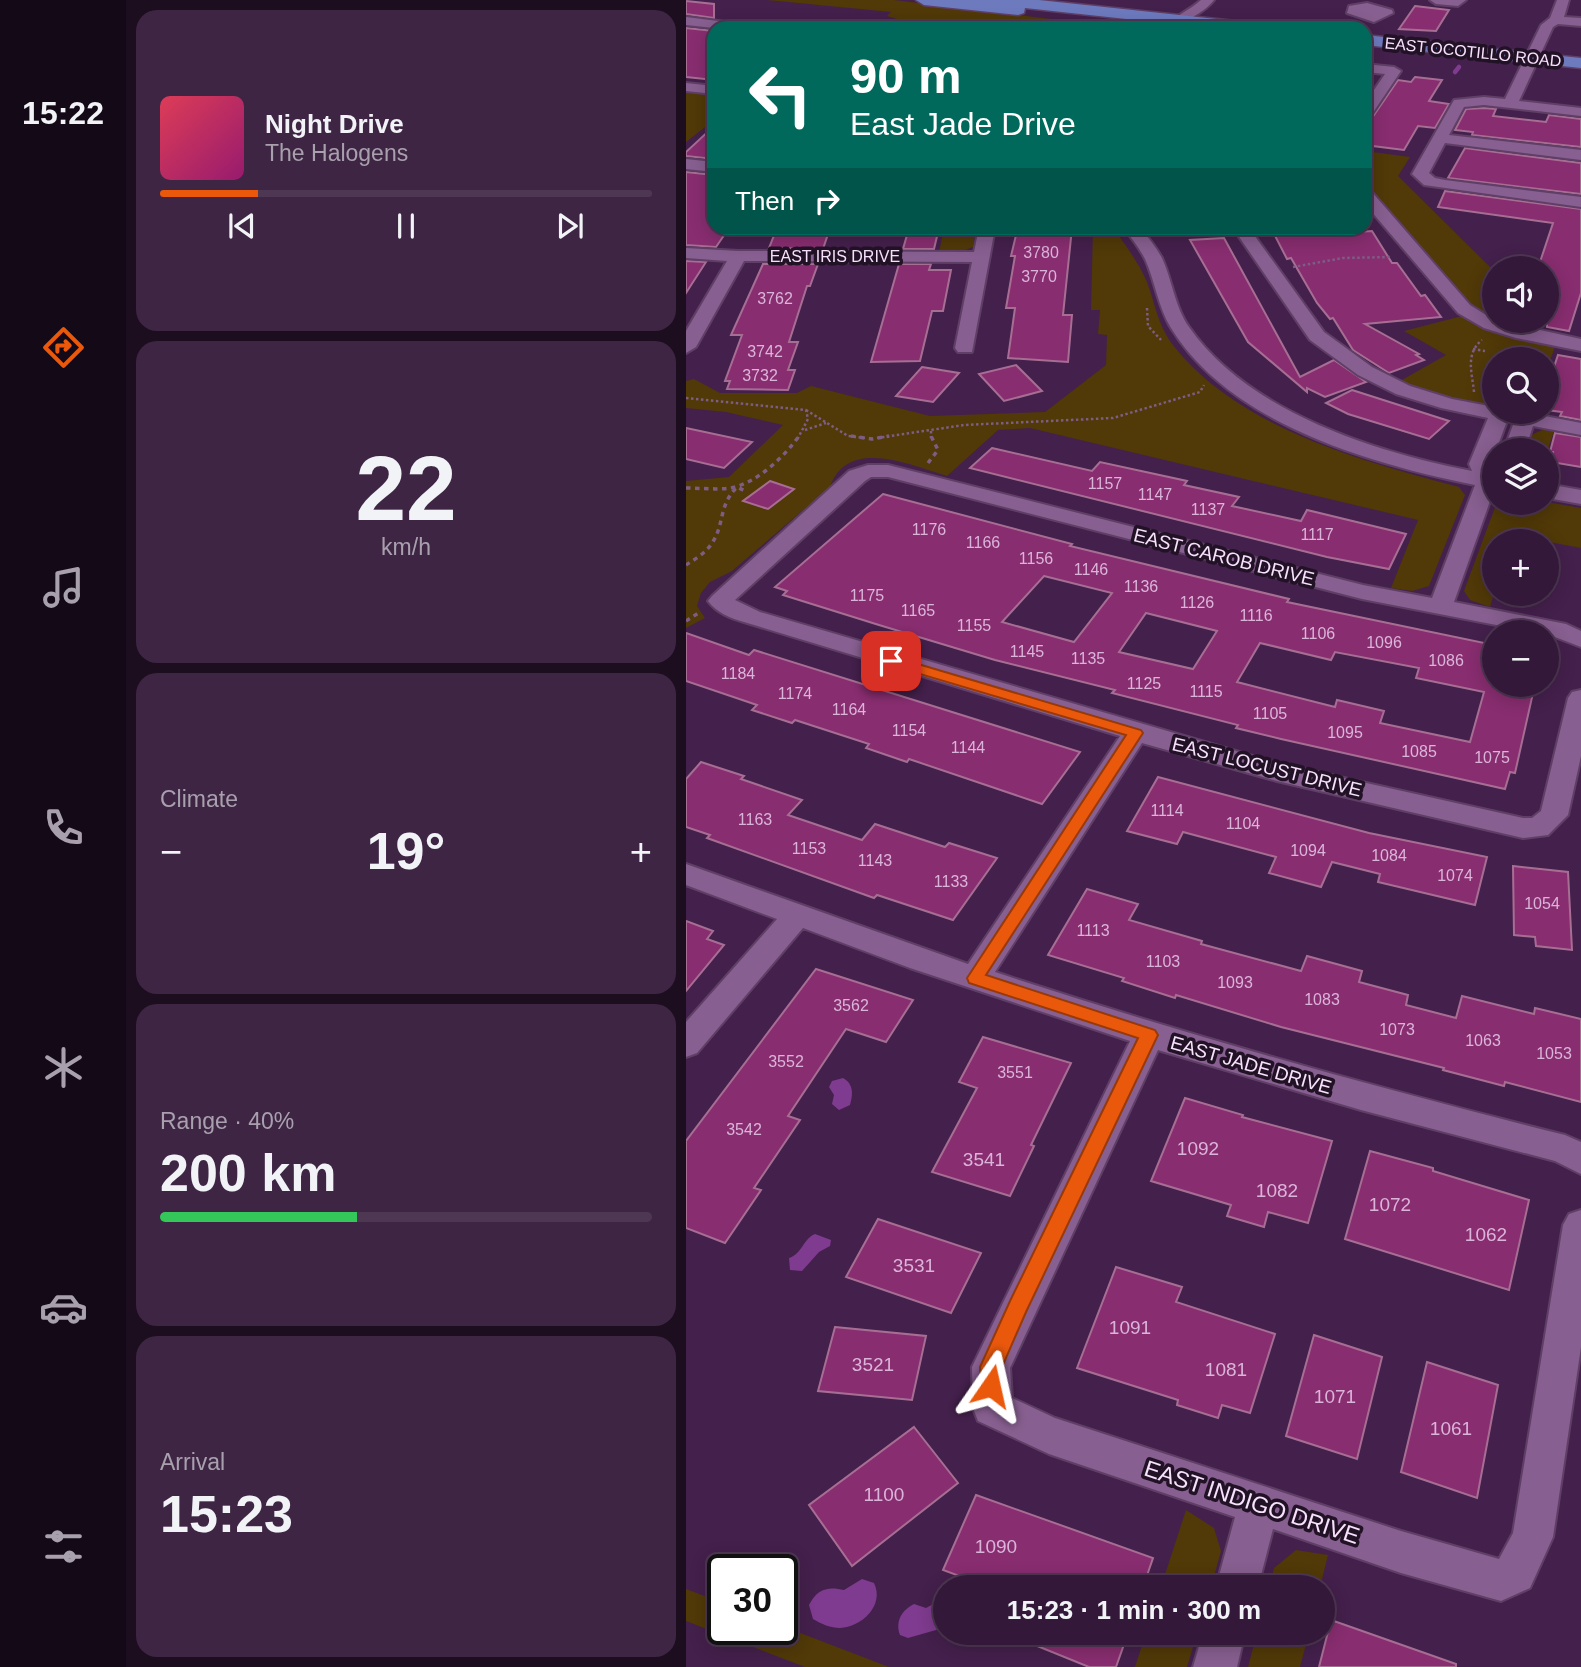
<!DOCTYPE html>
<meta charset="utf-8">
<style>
:root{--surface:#331839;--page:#3e2544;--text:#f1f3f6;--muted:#a9a0ae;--line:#4e3753;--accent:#ea580c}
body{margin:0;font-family:Helvetica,sans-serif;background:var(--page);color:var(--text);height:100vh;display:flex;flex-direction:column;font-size:26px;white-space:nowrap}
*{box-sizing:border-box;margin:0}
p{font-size:23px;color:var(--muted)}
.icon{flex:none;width:38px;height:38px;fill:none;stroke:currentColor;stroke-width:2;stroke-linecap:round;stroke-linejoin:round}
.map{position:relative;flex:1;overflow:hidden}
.side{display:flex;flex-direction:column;gap:10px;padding:10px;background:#1c0d1f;width:560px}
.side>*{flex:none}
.hud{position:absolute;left:21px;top:21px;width:665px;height:214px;border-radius:21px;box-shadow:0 4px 18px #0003,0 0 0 2px var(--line);background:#00695c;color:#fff;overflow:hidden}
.controls{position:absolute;left:796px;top:256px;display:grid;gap:14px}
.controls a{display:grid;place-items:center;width:77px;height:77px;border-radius:50%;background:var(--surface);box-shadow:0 4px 18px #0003,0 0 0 2px var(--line);font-size:35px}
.speed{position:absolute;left:21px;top:1554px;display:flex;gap:14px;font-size:35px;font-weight:700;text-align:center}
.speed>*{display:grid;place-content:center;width:91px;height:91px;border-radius:50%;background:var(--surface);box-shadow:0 4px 18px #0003,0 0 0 2px var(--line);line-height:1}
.speed .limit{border:4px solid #111;border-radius:10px;background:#fff;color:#111}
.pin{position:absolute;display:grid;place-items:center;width:60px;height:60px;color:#fff;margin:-30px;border-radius:14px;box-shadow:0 4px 10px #0006}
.me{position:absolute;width:77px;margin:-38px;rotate:11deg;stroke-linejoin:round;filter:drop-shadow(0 0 5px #0008)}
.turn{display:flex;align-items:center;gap:24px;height:147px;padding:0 28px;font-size:32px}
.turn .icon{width:91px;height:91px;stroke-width:2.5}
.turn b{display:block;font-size:49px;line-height:60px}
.then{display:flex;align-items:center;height:66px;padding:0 28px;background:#0003;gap:14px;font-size:26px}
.big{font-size:52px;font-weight:700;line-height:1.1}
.side .widget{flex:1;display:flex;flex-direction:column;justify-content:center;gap:10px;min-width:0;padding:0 24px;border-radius:21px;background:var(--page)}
.side .dial{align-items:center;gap:0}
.dial b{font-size:91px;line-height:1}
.song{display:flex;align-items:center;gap:21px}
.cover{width:84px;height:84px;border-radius:10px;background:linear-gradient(135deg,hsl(350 70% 55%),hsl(320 70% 35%))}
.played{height:7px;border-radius:4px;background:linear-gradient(90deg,var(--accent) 20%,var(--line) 20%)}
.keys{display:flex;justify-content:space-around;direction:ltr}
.heat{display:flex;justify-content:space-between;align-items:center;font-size:38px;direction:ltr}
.charge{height:10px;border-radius:5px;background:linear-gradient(90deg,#34c759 40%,var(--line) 0)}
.trip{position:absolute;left:247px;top:1575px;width:402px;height:70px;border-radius:35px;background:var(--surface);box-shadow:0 4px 18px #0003,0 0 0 2px var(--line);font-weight:700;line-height:70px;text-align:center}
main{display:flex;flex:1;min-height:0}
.tab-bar{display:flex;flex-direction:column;width:126px;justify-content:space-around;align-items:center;background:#140a17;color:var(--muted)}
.tab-bar .icon{width:49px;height:49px}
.tab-bar .active{color:var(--accent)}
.tab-bar b{font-size:32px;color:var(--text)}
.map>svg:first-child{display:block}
</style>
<main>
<nav class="tab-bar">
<b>15:22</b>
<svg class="icon active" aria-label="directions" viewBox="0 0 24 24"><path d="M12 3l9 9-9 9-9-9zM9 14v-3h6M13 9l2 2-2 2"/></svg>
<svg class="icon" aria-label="music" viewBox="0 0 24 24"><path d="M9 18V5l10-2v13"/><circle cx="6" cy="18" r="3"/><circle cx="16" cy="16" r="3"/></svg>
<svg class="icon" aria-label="phone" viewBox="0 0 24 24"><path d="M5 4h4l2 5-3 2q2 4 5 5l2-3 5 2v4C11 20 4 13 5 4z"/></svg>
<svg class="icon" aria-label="climate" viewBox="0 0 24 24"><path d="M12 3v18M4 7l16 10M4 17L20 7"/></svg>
<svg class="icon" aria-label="car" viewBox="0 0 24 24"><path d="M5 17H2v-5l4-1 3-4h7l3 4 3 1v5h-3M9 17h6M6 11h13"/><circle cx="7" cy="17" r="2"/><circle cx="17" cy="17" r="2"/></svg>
<svg class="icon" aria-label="filters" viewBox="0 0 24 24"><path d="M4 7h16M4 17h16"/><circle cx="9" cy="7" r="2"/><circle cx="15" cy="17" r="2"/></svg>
</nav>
<section class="side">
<div class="widget">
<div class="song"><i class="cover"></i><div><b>Night Drive</b><p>The Halogens</p></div></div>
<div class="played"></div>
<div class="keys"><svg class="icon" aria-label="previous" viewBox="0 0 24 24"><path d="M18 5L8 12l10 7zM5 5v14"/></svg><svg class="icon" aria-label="pause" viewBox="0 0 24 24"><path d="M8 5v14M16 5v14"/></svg><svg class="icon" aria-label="next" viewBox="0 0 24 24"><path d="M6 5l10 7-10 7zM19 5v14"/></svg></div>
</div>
<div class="widget dial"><b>22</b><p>km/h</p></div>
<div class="widget"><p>Climate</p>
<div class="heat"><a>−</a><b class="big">19°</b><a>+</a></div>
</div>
<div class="widget"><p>Range · 40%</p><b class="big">200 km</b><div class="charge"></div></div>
<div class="widget"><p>Arrival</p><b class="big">15:23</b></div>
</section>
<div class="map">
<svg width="895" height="1667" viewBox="0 0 895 1667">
<rect width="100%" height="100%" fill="#44204c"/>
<!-- green -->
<g fill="#513908">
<path d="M81,0h127l231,28h-198l-40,-12 4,-4z"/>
<path d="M4,90l24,4v26l-28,22v-49z"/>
<path d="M679,151l45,6 -12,19 96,95v49l-22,-14 -107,-124z"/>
<path d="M258,228h32l-3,19 -10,4 -24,1z"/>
<path d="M407,228h20c12,16 26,35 34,54 9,24 10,41 26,63 65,83 189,116 286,142l6,8 -36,91 -17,5 -21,-3 27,-68 -388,-92 -32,2 -51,46c-35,-10 -99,-40 -117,11l-98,84 -22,11 -9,11 -4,13 8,12 -19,10v-147l43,-4 54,-52 -57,-13 -40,-4v-27l8,-2 26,14h77l14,-7 119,30 115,-4 61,-47 1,-30 -9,-1 2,-24h-9z"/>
<path d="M776,316l46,20 47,10 -8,24v-11h-53v50l-63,-16 -31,-12 46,-26 -42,-24z"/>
<path d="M856,430l12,1 -7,21v-2h-23l5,-14z"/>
<path d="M811,502h50l34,6v40l-69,-13 -2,6h-16v52l-4,14 -20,-7 -6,-9z"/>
<path d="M500,1510l28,18 7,23 -10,36h-50z"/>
<path d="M610,1550l32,5 -8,32h-51l5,-19z"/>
<path d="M0,1589l37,14v26h59v-3l107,41h-84l-119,-46z"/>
<path d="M460,1633h51l-10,34h-52z"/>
<path d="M571,1633h52l-9,34h-52z"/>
</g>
<!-- water -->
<g fill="#7f3b8f">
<path d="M157,1078c11,6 10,17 7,27l-11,5 -7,-6 2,-9 -5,-8 3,-6z"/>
<path d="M129,1234l16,6 -1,6 -11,6 -17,19 -12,-1 -1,-12c13,-4 14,-19 26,-24z"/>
<path d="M176,1579l12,4c11,23 -13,44 -34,45 -9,0 -19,-4 -27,-9l-4,-14c8,-16 19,-19 35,-15z"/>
<path d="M251,1602l8,1 -2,25 -35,10 -8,-3c-5,-14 2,-25 14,-31l12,4z"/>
</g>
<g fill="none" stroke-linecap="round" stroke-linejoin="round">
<!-- stream -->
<path stroke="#7f3b8f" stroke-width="4.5" d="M769,72l4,-5"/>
</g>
<!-- building -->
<g fill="#882d70" stroke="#a76e94" stroke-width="2" fill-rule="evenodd">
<path d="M0,1l28,3v14l-28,-4z"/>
<path d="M729,6l34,4 -13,21 -37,-2z"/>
<path d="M0,28l28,3v49l-28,-3z"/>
<path d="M729,77l27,3 -13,21 20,3 -14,24 -17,-2 -14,24 -39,-5v-25l7,-2 26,-38 13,2z"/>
<path d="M798,108l12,1 -3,7 53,6 3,-7 32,4v28l-109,-12 1,-3 -18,-2 11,-21z"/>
<path d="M28,126v33l-28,-3v-4z"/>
<path d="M779,148l116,15v31l-133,-16z"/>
<path d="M0,172l28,3v53h15l-13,19 -30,-2z"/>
<path d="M759,191l136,18v84l-12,38 -22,-4v-59l-8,-3 14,-42 -115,-16z"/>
<path d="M91,228h53l-7,21 -54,-1z"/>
<path d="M223,228h30l-5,21h-31z"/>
<path d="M335,228h51l-9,87h9l-4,47 -60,-4 7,-50h-9l9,-52h-4l6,-25z"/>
<path d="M585,228h29l2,4 53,-3 2,3 15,-1 20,32h5l24,33 4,-1 16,22 -76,7 54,30 -3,1 8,5 -35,13 -36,-23 -20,-32 -3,1 -13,-16 -26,-45 -4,1z"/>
<path d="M538,238l76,139 34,-17 32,22 -41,15 -18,-9v4l-59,-50 -58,-102z"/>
<path d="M0,261l20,1 -20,31z"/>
<path d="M77,264h55l-8,22h-3l-18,56h9l-10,28h7l-7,20 -61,-1 3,-8h-5l17,-46h-11z"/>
<path d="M213,264h32l-2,6h22l-8,41h-11l-12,50 -49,1z"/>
<path d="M872,355l23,4v61l-21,-4 2,-4 -15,-2v-22z"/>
<path d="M330,365l26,26 -38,10 -25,-27z"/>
<path d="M236,367l37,6 -26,29 -37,-6z"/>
<path d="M666,390l97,31 -20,18 -81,-25 -22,-11z"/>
<path d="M0,428l66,14 -28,26 -38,-9z"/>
<path d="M869,433l26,4v30l-30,-5 2,-10h-3z"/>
<path d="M306,448l100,23 8,-9 87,19 -3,4 55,12 -7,9 69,15 6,-11 99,24 -17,35 -62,-12 -357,-89z"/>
<path d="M84,481l24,8 -26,20 -25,-8z"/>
<path d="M197,494l189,50 -2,2 219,53 -2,3 207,43v39h41l-20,89 -5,-1 -5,17 -224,-50 -45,-11 2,-3 -126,-32 3,-3 -120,-30 -116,-35 -96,-30 4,-4 -12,-4zM358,576l68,17 -38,49 -72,-20zM460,613l71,18 -24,38 -74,-17zM574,643l71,17 4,-8 84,16 -3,10 68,14 -14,50 -90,-19 4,-12 -47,-11 -2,7 -98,-25z"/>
<path d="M0,633l63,22 5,-5 326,102 -38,52 -133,-45 -2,3 -41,-14 3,-4 -74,-24 -3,3 -40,-13 5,-5 -71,-24z"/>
<path d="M15,762l43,14 -3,3 61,21 -14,15 74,25 13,-16 70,23 4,-4 48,15 -44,62 -76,-25 -3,3 -167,-60 3,-3 -24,-8v-48z"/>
<path d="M472,777l211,56 118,24 -12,48 -97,-23 2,-8 -48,-12 -11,25 -52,-14 7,-16 -93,-25 -6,12 -50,-13z"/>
<path d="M827,866l55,6 4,78 -36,-4 -1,-9 -21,-2z"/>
<path d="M401,889l51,15 -9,16 73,21 -1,3 100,27 6,-15 55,15 -3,11 49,13 -2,10 50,13 6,-22 72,18 1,-6 46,11v83l-76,-20 -1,4 -61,-16 1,-2 -163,-41 -105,-32 -1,3 -53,-17 2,-3 -76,-23z"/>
<path d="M0,921l27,10 -6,8 17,6 -38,46z"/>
<path d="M130,969l97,31 -27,42 -40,-13 -58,87 12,4 -46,68 7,2 -36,53 -39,-15v-87z"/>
<path d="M297,1037l88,26 -40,82 3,1 -24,50 -78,-24 45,-84 -18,-6z"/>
<path d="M499,1098l58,17 -1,2 90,24 -24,82 -40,-11 -4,15 -37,-11 4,-11 -80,-24z"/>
<path d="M684,1151l63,17v3l96,29 -20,90 -164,-51z"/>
<path d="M192,1219l103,34 -30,60 -105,-36z"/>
<path d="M430,1267l66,20 -6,15 99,32 -25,79 -28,-8 -4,13 -41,-13 1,-5 -101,-32z"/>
<path d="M149,1327l91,9 -14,64 -94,-9z"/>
<path d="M628,1335l68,22 -25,102 -71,-23z"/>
<path d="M741,1362l71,23 -21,113 -76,-26z"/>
<path d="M228,1427l44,56 -106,83 -43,-61z"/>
<path d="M290,1495l177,63 -10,29h-154l-46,-17z"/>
<path d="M645,1620l125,44v3h-137z"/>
<path d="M319,1633h123l-12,34h-27z"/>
</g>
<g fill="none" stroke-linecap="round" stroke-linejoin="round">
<!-- minor casing -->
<g stroke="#5f3f66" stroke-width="4">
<g id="minor">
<path d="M515,0h13c-12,15 -26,17 -35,28h-14c10,-13 24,-17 36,-28z"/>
<path d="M744,0h36l-8,6 -22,-2z"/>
<path d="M871,0h12l-5,17 17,1v8l-23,-2 -5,3 -34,74 62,7v8l-97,-11 -20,2 -15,28 132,15v10l-136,-17 -16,30 6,5 10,2 136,17v10l-157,-22 -12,-11 42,-74 30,-3 21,2 36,-74 9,-7z"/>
<path d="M681,3l25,7 1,3 -19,9 -27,-9 2,-7z"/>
<path d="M0,17l56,7 7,4h-35l-28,-3z"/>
<path d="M679,64l29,3 7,4 -31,46 -5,1v-15l20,-29 -20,-2z"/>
<path d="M0,83l28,3v8l-28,-3z"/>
<path d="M0,159l28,3v10l-28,-3z"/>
<path d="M679,189l6,2 99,114 24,15 87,19v12l-65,-13 -32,-10 -26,-15 -93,-109z"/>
<path d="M293,228h16l-23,124h-14l-3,-4 17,-86 -228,-1 -48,86 -10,6v-22l41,-70 -41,-3v-10l52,3 236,1z"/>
<path d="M438,228h16c8,9 16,19 22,30 10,22 13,49 27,69 59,85 186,125 283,144l-3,-7 19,-46 -47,-10 -45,-14 -38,-19 -48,-35 -77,-112h16l75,104 48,35 38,19 42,13 42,8v4h25l62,12v12l-48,-9 -8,24h-21l10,-28 -7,-1 -16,43 3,6v20l-40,112 112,22 15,7v16l-34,-13v-2h-14l-171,-33 -474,-122h-17l-6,4 -130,119 25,12 517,151 246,55h9l9,-7 27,-113 4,-6 9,-2v66l-13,59 -20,20 -25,3 -246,-57 -135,-38 -147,229c188,62 378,115 570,163l16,7v32l-26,-13 -194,-51 -203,-60 -148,318 2,30 43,20 346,113 98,28 14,-26 50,-308 6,-11 12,-4v137l-28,190 -23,51 -29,13 -100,-28 -128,-44 -15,58h-42l19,-70 -186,-63 -71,-33 -5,-13 -1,-41 158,-326 -220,-73 -107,-40 -106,125 -11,4v-35l91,-103 -91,-34v-21l282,100 152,-228 -376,-114c-14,-4 -27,-9 -36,-21l4,-5 137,-125 19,-6h20l475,120 69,13 43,-113c-104,-21 -245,-61 -304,-157 -13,-21 -16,-47 -26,-69 -6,-12 -14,-21 -21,-31z"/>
<path d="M861,484l34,6v14l-34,-6z"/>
<path d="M517,1633h42l-8,34h-44z"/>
</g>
</g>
<!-- major casing -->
<g stroke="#5f3f66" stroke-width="3">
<g id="major">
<path d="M230,0h123l215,23 8,5h-53l-184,-20 -1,5 -6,2 -94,-10z"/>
<path d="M679,35l216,23v10l-216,-23z"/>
</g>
</g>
<!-- path-far1 -->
<g stroke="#7d5d84" stroke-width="2.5" stroke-dasharray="2.5 2.5" stroke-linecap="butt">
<path d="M607,267l50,-9 49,-1"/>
<path d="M461,308l1,18 13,14"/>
<path d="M787,349l12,2"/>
<path d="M788,392c-2,-20 -9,-38 8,-52"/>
<path d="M0,398l120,12 2,9 -10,19"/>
<path d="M120,410l42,26 17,2"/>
<path d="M119,430l21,-7"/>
<path d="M245,431v7"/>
<path d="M191,438l87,-13 149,-7 87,-26 4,-7"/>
</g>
<!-- path -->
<g stroke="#7d5d84" stroke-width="3.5" stroke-dasharray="4.5 4.5" stroke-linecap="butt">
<path d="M165,436l21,3 17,-3"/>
<path d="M242,463l10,-13 -7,-14"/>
<path d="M0,488c15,0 30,2 44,0 26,-4 54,-31 69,-52"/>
<path d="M0,565c9,-6 20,-12 26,-22 13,-19 6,-37 25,-56l8,4"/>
<path d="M0,621l14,-9"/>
</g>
<!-- minor -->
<use href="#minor" fill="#875f90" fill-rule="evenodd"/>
<!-- major -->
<use href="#major" fill="#6d7abe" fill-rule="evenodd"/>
</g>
<!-- route -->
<path fill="#ea580c" stroke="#983908" stroke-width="2" d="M205,656l250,74 2,3 -157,242 169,55 3,5 -132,277 -24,55v19l-3,7 -8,3 -7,-3 -3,-7 -1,-19 30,-66 128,-263 -169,-55 -2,-5 159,-243 -240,-71 -2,-3z"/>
<g text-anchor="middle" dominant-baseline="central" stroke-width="7" stroke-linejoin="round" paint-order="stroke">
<!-- far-street labels -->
<g font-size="16" fill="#f7e1fc" stroke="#221226">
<text transform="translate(787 52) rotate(6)">EAST OCOTILLO ROAD</text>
<text x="149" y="256">EAST IRIS DRIVE</text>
</g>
<!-- number labels -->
<g font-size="16" fill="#dbb4d9">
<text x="355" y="252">3780</text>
<text x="353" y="276">3770</text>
<text x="89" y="298">3762</text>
<text x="79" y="351">3742</text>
<text x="74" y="375">3732</text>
<text x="419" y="483">1157</text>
<text x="469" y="494">1147</text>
<text x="522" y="509">1137</text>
<text x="243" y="529">1176</text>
<text x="631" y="534">1117</text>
<text x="297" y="542">1166</text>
<text x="350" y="558">1156</text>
<text x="405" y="569">1146</text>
<text x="455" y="586">1136</text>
<text x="181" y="595">1175</text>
<text x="511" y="602">1126</text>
<text x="232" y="610">1165</text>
<text x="570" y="615">1116</text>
<text x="288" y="625">1155</text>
<text x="632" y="633">1106</text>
<text x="698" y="642">1096</text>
<text x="341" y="651">1145</text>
<text x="402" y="658">1135</text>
<text x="760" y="660">1086</text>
<text x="52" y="673">1184</text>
<text x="458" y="683">1125</text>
<text x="520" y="691">1115</text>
<text x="109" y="693">1174</text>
<text x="163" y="709">1164</text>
<text x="584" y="713">1105</text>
<text x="223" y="730">1154</text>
<text x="659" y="732">1095</text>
<text x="282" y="747">1144</text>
<text x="733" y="751">1085</text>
<text x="806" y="757">1075</text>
<text x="481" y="810">1114</text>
<text x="69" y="819">1163</text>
<text x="557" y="823">1104</text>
<text x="123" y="848">1153</text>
<text x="622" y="850">1094</text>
<text x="703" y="855">1084</text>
<text x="189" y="860">1143</text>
<text x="769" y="875">1074</text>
<text x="265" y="881">1133</text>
<text x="856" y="903">1054</text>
<text x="407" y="930">1113</text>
<text x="477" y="961">1103</text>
<text x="549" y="982">1093</text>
<text x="636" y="999">1083</text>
<text x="165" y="1005">3562</text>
<text x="711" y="1029">1073</text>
<text x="797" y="1040">1063</text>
<text x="868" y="1053">1053</text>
<text x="100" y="1061">3552</text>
<text x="329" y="1072">3551</text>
<text x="58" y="1129">3542</text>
</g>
<!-- street labels -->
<g font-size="19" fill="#f7e1fc" stroke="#221226">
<text transform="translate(538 557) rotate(14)">EAST CAROB DRIVE</text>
<text transform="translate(581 767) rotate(14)">EAST LOCUST DRIVE</text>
<text transform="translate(565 1065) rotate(16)">EAST JADE DRIVE</text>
</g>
<!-- near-number labels -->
<g font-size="19" fill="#dbb4d9">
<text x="512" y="1148">1092</text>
<text x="298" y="1159">3541</text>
<text x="591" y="1190">1082</text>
<text x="704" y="1204">1072</text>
<text x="800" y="1234">1062</text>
<text x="228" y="1265">3531</text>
<text x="444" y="1327">1091</text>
<text x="187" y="1364">3521</text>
<text x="540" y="1369">1081</text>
<text x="649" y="1396">1071</text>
<text x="765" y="1428">1061</text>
<text x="198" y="1494">1100</text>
<text x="310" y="1546">1090</text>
</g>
<!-- near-street labels -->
<g font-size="23" fill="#f7e1fc" stroke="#221226">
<text transform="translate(566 1502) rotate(18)">EAST INDIGO DRIVE</text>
</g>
</g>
</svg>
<div class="controls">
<a><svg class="icon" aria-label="sound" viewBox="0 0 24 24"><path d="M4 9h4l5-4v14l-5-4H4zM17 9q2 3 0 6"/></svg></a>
<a><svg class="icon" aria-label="search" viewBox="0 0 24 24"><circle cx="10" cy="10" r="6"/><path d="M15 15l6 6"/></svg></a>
<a><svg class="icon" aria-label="layers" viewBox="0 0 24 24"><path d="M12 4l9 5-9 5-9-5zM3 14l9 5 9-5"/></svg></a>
<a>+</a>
<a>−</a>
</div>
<div class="speed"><div class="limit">30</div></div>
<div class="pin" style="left:205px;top:661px;background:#d93025"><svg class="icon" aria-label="arrive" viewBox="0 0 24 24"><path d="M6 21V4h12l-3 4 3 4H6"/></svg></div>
<svg class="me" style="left:305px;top:1386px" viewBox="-20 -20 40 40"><path d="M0-17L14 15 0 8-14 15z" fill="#ea580c" stroke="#fff" stroke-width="4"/></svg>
<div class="trip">15:23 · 1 min · 300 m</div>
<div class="hud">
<div class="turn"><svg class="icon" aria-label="left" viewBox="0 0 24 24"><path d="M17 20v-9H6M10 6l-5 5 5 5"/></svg><div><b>90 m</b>East Jade Drive</div></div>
<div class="then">Then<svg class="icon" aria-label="right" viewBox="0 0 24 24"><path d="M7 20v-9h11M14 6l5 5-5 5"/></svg></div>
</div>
</div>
</main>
